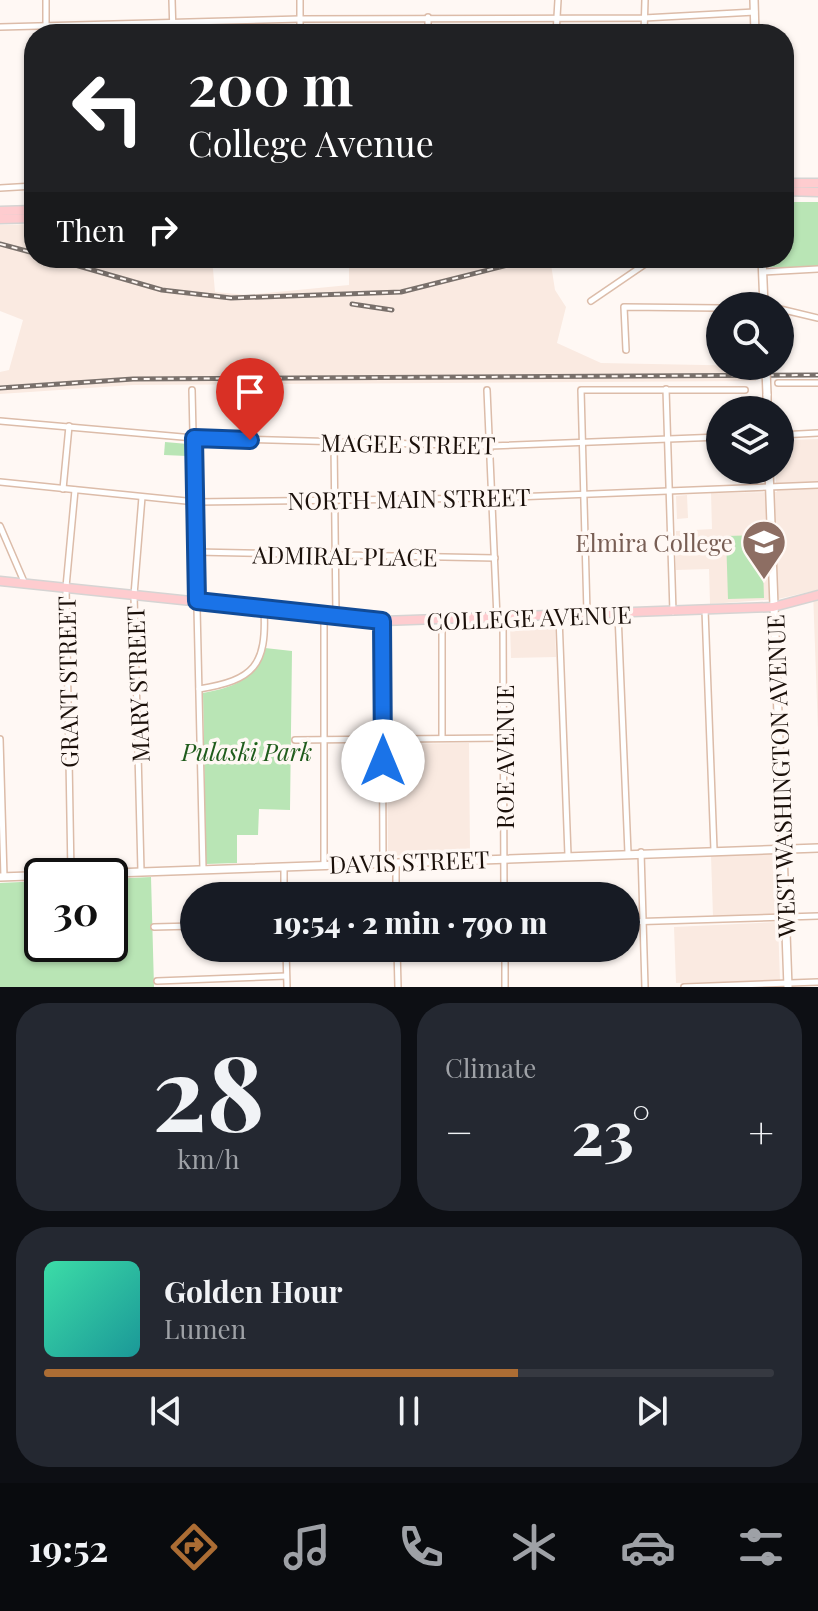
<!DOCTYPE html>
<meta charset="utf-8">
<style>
:root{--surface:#171b24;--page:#242831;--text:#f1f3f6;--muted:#9ea1a6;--line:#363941;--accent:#ac6d34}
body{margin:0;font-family:"Playfair Display",serif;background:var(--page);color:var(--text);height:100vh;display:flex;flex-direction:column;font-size:30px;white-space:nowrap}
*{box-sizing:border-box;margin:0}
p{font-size:26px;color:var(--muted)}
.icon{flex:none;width:44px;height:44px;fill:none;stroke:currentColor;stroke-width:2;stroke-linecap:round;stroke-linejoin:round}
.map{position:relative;height:987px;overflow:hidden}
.side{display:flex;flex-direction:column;gap:16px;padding:16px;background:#0d0f14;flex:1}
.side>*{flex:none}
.guide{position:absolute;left:24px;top:24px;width:770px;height:244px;border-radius:32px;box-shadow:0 2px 6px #0004;background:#202124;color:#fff;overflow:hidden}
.buttons{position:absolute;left:706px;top:292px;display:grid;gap:16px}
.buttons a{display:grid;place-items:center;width:88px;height:88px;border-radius:50%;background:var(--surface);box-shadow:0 2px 6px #0004;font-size:40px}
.speed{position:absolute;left:24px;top:858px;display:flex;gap:16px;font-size:40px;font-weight:700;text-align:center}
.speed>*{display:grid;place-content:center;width:104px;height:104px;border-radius:50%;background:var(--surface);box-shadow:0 2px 6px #0004;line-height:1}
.speed .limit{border:4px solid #111;border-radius:12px;background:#fff;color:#111}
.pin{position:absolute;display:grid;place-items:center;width:68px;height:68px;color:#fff;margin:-82px -34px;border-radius:50% 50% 50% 0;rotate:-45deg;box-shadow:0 0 8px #0007}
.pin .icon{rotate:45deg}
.me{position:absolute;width:88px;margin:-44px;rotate:0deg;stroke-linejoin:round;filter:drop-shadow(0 0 6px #0008)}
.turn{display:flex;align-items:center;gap:28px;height:168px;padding:0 32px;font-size:36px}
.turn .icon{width:104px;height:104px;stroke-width:2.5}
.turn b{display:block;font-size:56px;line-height:68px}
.then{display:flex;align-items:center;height:76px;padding:0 32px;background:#0003;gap:16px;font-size:30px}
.big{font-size:60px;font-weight:800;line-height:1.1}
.side .widget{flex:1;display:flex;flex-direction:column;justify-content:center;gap:12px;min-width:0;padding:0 28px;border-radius:32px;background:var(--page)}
.side .dial{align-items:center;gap:0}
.dial b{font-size:104px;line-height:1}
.song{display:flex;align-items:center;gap:24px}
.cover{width:96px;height:96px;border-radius:12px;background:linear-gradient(135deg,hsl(160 70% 55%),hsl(180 70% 35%))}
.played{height:8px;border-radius:4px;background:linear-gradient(90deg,var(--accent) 65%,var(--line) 65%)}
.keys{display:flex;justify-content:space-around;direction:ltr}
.heat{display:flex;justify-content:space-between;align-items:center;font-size:44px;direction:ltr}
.side .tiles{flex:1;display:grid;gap:16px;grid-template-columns:1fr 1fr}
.widget:last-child{grid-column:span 2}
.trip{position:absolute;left:180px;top:882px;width:460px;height:80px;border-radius:40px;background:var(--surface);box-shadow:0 2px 6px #0004;font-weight:800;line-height:80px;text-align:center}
.tab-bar{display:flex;height:128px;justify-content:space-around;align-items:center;background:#090b0e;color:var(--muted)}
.tab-bar .icon{width:56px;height:56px}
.tab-bar .selected{color:var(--accent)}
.tab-bar b{font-size:36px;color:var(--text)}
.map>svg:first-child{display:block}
</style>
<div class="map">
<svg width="818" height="987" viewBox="0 0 818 987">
<rect width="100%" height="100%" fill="#fff8f4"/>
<!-- built -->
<g fill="#faeae1">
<path d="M34,224v34h178l3,34 32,3 102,-10v-27h201l5,32 11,17 -9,36 44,20 154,3 1,15 -623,4 -133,9v-22l9,-2 14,-50 -23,-9v-86z"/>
<path d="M818,439v292l-5,-140 -35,8 -68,5 -1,-35 -33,1v-39l36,-2 -1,-36 66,-1 -2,-22h5l3,-18h7l-1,-12z"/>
<path d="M687,495l1,23 -11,1 -1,-23z"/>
<path d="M555,625l1,32 -45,1 -1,-32z"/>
<path d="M469,743l1,109 -82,4 -1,-112z"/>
<path d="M775,854l2,60 -64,3 -2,-61z"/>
<path d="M778,922l2,59 -104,2 -2,-56z"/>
</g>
<!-- green -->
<g fill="#b9e5b5">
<path d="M784,202h34v65h-50v-9h16z"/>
<path d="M165,442l23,2 -1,12 -23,-1z"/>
<path d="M762,535l2,63 -36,1 -2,-63z"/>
<path d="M265,648l27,3 -2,159 -31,-1 -1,26h-21v28l-31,1 -3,-171c35,-7 47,-12 62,-45z"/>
<path d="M151,877l3,110h-154v-104l42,-2v63h68v-65z"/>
</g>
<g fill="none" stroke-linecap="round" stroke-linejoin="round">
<!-- minor casing -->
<g stroke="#dcbca9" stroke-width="8">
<g id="minor">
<path d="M46,0v34"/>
<path d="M172,0l1,34"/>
<path d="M300,0v34"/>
<path d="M428,17v17"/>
<path d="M0,27l300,-8 344,-1 111,-6"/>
<path d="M556,34l2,-34"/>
<path d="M644,34l1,-34"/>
<path d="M0,188l34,-2"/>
<path d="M763,272l55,-3"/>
<path d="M591,301l63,-43"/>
<path d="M780,309l38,9"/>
<path d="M626,350l-2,-43 96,1"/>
<path d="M778,383h40"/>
<path d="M666,389l7,223"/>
<path d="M192,390l11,479"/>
<path d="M487,390l10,228"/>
<path d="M0,421l194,17 296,8 230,-9"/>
<path d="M780,435l38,-2"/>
<path d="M334,442l2,173"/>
<path d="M0,482l196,20 296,-4 326,-13"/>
<path d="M63,489l6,-63"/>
<path d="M0,526l25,58"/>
<path d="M196,552l299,6"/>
<path d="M705,610l9,240"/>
<path d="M587,613l-6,-223h164"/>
<path d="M618,614l10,239"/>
<path d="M324,615v249"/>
<path d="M559,617l9,238"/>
<path d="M503,619l1,277"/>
<path d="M382,621l1,241"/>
<path d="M442,621v117"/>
<path d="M199,689c55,-9 68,-23 65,-80"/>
<path d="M0,739l4,138"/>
<path d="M295,740l209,-2"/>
<path d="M641,852l4,135"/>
<path d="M396,863v33"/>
<path d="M284,867v29"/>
<path d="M141,871l-7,-276 8,-98"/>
<path d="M71,874l-5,-287 9,-97"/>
<path d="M626,922l192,-6"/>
<path d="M154,927l40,-1"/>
<path d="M286,948l1,39"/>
<path d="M397,948l1,39"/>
<path d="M505,948v39"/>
<path d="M157,981l129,-5"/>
<path d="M684,987l134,-5"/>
</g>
</g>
<!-- tertiary casing -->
<g stroke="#dcbca9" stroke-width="10">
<g id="tertiary">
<path d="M754,0l1,34"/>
<path d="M762,258l2,48"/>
<path d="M767,394v16"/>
<path d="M769,470l19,517"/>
<path d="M0,877l818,-29"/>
</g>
</g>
<!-- primary casing -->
<g stroke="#d6d4d3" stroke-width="11">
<g id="primary">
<path d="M784,183h34"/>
<path d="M784,191l34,1"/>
<path d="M0,211l34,-1"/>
<path d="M0,219l34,-1"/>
<path d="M0,581l382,40 391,-14 45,-12"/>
</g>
</g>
<!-- minor -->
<use href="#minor" stroke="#fff" stroke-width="5"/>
<!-- tertiary -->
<use href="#tertiary" stroke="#fff" stroke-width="7"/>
<!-- primary -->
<use href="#primary" stroke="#fecccf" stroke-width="8"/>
<!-- rail casing -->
<g stroke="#79706b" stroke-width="5">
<g id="rail">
<path d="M0,244l34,9"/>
<path d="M51,258l111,32 69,8 170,-6 131,-33"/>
<path d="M352,304l40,6"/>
<path d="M0,388l133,-9 685,-4"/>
</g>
</g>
<!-- rail -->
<use href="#rail" stroke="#fff8f4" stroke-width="2" stroke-dasharray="6" stroke-linecap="butt"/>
<!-- tertiary-bridge casing -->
<g stroke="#dcbca9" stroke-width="10" stroke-linecap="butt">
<path id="tertiary-bridge" d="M766,370l1,24"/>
</g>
<!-- tertiary-bridge -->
<use href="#tertiary-bridge" stroke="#fff" stroke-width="7"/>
</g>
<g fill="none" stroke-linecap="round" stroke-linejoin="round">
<!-- route casing -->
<g stroke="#114b97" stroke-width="20">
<path id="route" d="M250,440l-56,-2 3,163 185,20 1,140"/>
</g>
<!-- route -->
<use href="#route" stroke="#1a73e8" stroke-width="14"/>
</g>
<!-- icons -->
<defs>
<g id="university-pin" transform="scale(2.3)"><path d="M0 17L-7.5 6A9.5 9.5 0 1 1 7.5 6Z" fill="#8d6e63" stroke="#fff8f4"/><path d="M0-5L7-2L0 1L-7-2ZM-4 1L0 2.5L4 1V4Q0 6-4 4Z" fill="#fff"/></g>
</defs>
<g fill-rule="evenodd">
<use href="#university-pin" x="764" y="542"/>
</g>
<g text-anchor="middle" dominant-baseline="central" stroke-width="7" stroke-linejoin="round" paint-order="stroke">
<!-- street labels -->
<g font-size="24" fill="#1b100a" stroke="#fff8f4">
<text transform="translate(408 443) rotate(1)">MAGEE STREET</text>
<text transform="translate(409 498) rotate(-1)">NORTH MAIN STREET</text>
<text transform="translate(345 555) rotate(1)">ADMIRAL PLACE</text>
<text transform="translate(529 617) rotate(-2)">COLLEGE AVENUE</text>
<text transform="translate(67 682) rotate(-91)">GRANT STREET</text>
<text transform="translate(137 684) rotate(-92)">MARY STREET</text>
<text transform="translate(504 757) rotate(-90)">ROE AVENUE</text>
<text transform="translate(780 776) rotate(-92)">WEST WASHINGTON AVENUE</text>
<text transform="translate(409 861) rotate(-2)">DAVIS STREET</text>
</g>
<!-- education labels -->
<g font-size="24" fill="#785e54" stroke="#fff8f4" text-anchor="end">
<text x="733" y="542">Elmira College</text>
</g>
<!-- park labels -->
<g font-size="24" font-style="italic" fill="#205c1c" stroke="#fff8f4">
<text x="247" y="751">Pulaski Park</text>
</g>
</g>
</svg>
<div class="buttons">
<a><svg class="icon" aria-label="search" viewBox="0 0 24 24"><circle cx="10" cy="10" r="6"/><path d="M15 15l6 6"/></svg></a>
<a><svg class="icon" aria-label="layers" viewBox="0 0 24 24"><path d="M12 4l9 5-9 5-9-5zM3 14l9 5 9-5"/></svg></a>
</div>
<div class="speed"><div class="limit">30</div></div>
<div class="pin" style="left:250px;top:440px;background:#d93025"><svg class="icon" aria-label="arrive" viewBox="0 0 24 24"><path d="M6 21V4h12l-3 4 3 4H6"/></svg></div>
<svg class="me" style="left:383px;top:761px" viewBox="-20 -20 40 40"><circle r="19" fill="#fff"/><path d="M0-13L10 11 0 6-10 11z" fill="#1a73e8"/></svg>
<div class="trip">19:54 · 2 min · 790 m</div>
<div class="guide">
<div class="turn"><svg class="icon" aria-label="left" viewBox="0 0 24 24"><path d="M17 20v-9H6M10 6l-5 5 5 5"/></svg><div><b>200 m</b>College Avenue</div></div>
<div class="then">Then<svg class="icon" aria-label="right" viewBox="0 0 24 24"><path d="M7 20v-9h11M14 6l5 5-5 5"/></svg></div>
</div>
</div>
<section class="side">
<div class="tiles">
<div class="widget dial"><b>28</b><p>km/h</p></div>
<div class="widget"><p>Climate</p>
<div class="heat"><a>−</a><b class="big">23°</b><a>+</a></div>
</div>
<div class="widget">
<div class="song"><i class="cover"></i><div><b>Golden Hour</b><p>Lumen</p></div></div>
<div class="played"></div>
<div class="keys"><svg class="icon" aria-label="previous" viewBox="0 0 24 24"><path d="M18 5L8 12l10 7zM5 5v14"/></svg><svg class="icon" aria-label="pause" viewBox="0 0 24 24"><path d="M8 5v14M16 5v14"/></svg><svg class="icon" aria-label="next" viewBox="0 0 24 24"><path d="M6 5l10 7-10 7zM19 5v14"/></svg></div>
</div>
</div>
</section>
<nav class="tab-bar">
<b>19:52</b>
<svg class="icon selected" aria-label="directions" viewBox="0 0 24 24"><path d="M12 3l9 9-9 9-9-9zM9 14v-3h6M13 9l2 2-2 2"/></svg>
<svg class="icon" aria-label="music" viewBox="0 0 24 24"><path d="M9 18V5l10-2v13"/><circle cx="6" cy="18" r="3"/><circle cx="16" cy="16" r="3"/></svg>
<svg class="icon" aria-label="phone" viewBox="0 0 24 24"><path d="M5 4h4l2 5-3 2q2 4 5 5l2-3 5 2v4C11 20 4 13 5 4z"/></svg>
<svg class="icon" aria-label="climate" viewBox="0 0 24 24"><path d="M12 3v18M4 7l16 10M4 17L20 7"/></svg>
<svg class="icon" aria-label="car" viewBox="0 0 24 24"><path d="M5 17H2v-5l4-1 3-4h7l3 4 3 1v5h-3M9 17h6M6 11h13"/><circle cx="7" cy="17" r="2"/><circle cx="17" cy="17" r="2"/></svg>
<svg class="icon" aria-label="filters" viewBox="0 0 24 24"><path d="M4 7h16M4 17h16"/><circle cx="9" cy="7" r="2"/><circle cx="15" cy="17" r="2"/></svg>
</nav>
